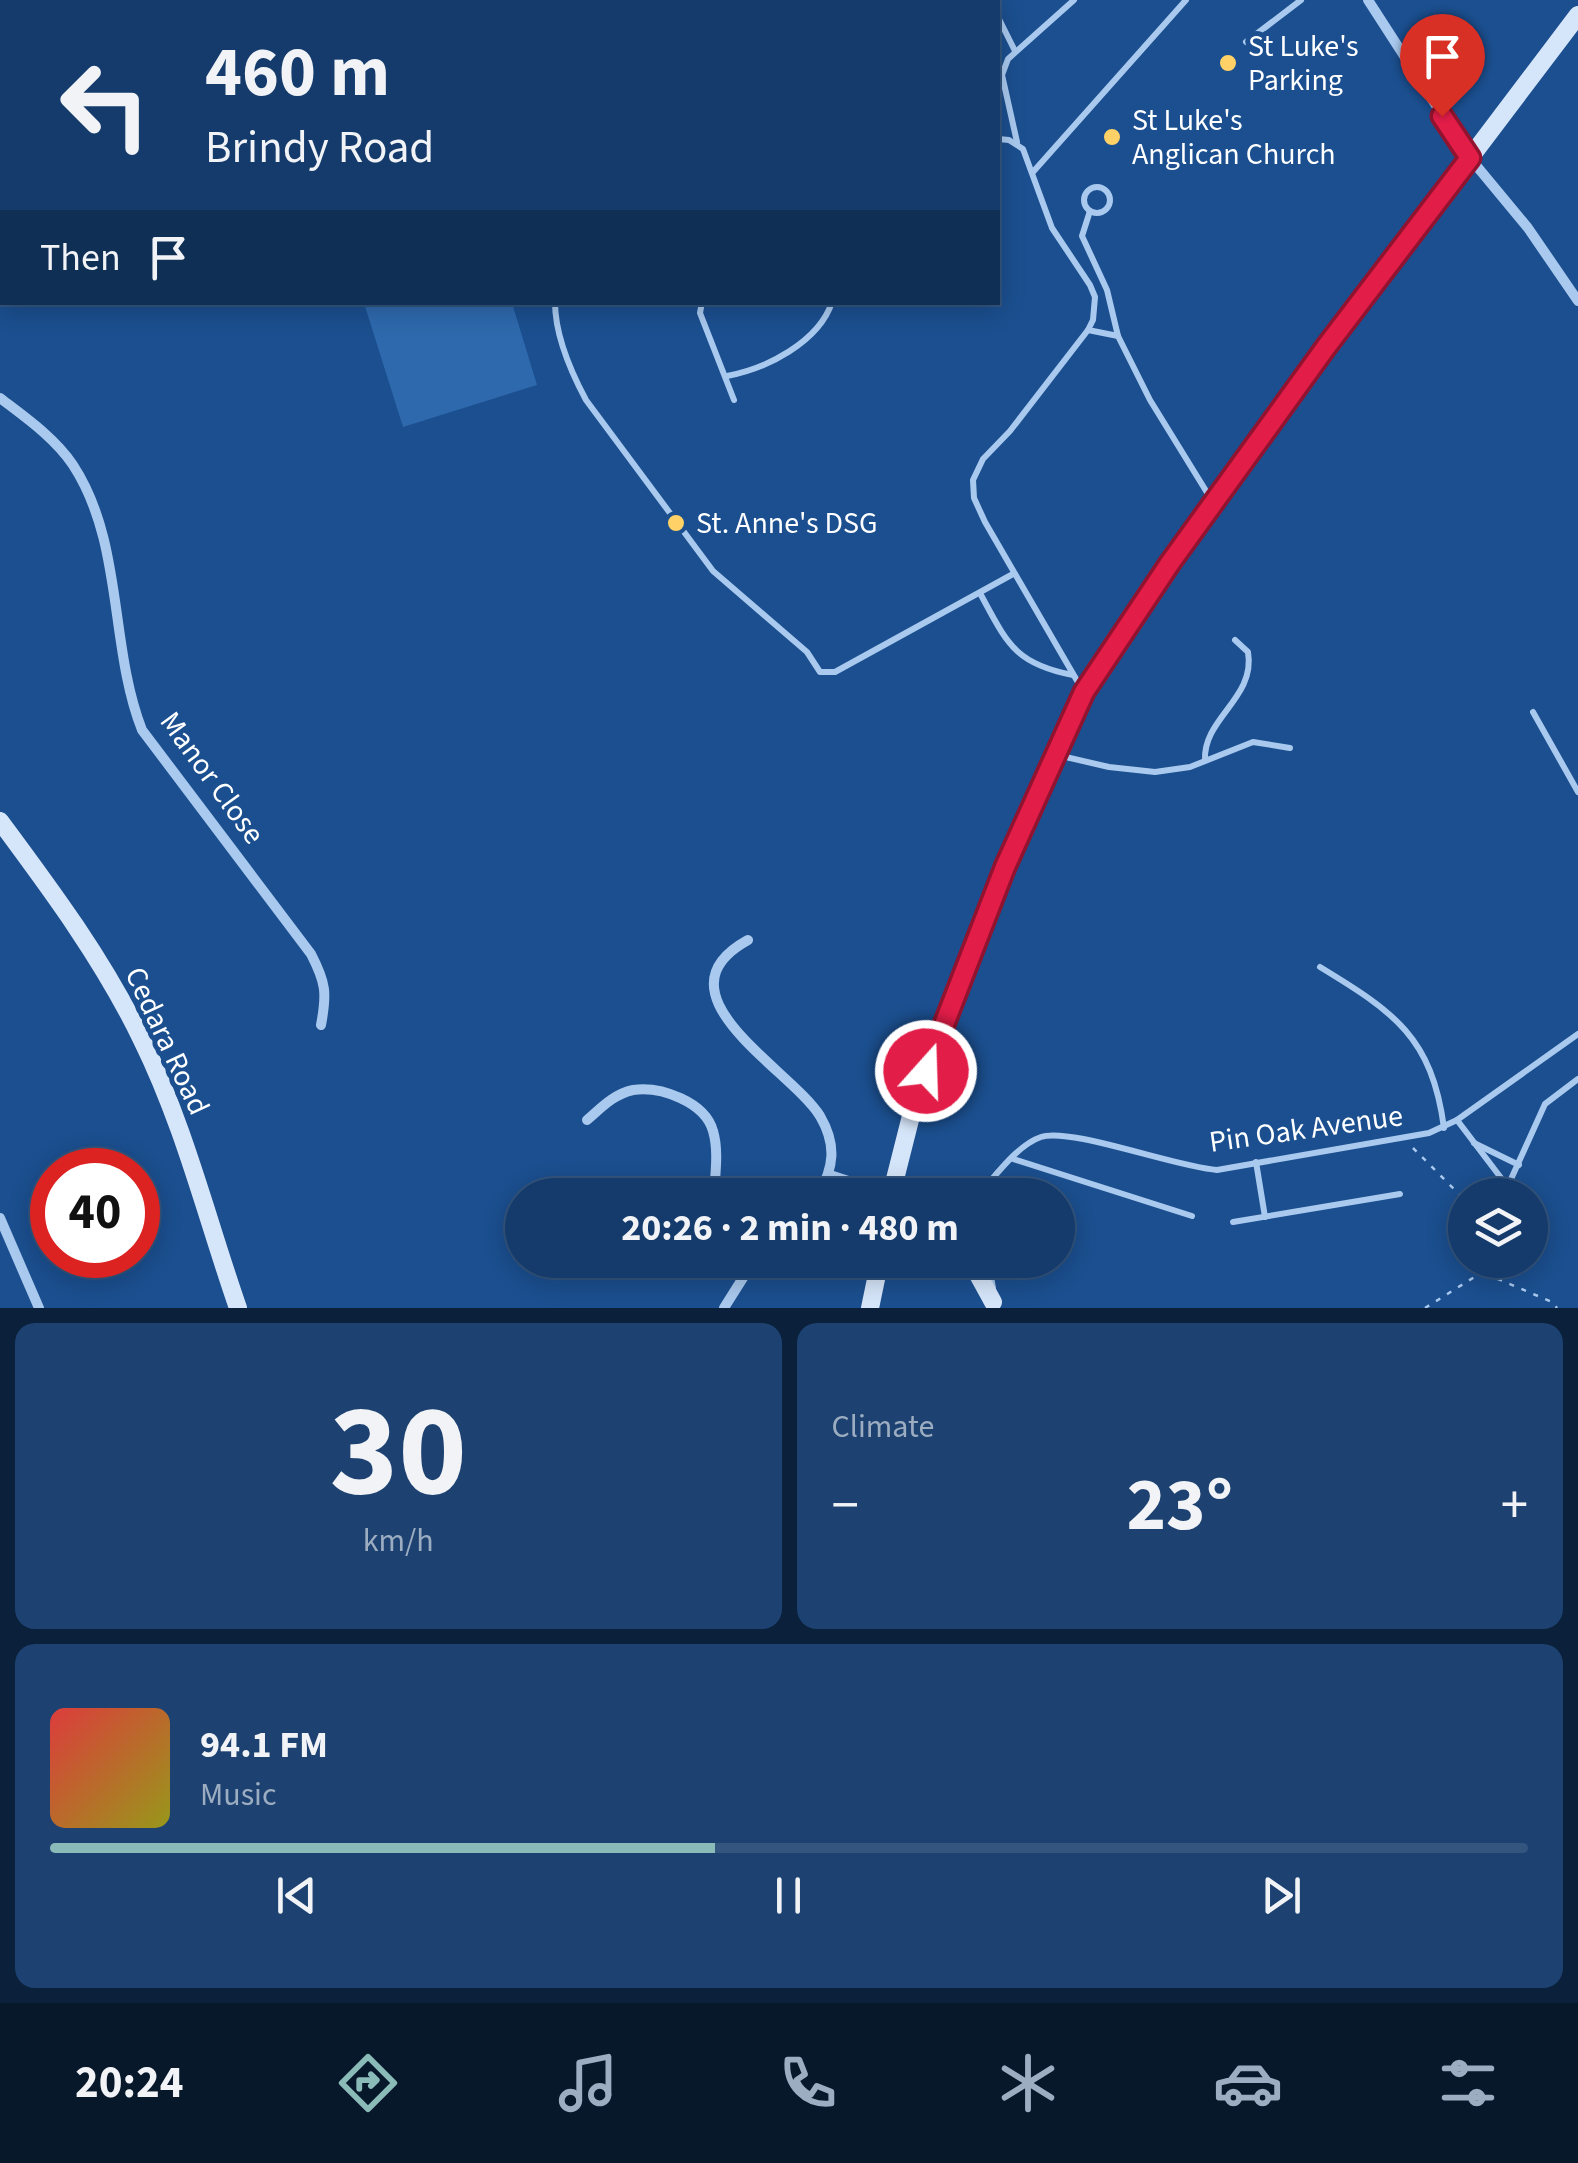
<!DOCTYPE html>
<meta charset="utf-8">
<style>
:root{--surface:#143b6b;--page:#1d4271;--text:#f1f3f6;--muted:#9dadc1;--line:#33557e;--accent:#8bbbb9}
body{margin:0;font-family:"Source Sans 3",sans-serif;background:var(--page);color:var(--text);height:100vh;display:flex;flex-direction:column;font-size:38px;white-space:nowrap}
*{box-sizing:border-box;margin:0}
p{font-size:32px;color:var(--muted)}
.icon{flex:none;width:55px;height:55px;fill:none;stroke:currentColor;stroke-width:2;stroke-linecap:round;stroke-linejoin:round}
.map{position:relative;height:1308px;overflow:hidden}
.panel{display:flex;flex-direction:column;gap:15px;padding:15px;background:#0b203b;flex:1}
.panel>*{flex:none}
.top-card{position:absolute;left:0px;top:0px;width:1000px;height:305px;box-shadow:0 5px 25px #0003,0 0 0 2px var(--line);background:#143b6b;color:var(--text);overflow:hidden}
.fabs{position:absolute;left:1448px;top:1178px;display:grid;gap:20px}
.fabs a{display:grid;place-items:center;width:100px;height:100px;border-radius:50%;background:var(--surface);box-shadow:0 5px 25px #0003,0 0 0 2px var(--line);font-size:50px}
.speed{position:absolute;left:30px;top:1148px;display:flex;gap:20px;font-size:50px;font-weight:700;text-align:center}
.speed>*{display:grid;place-content:center;width:130px;height:130px;border-radius:50%;background:var(--surface);box-shadow:0 5px 25px #0003,0 0 0 2px var(--line);line-height:1}
.speed .limit{border:15px solid #d22;background:#fff;color:#111}
.pin{position:absolute;display:grid;place-items:center;width:85px;height:85px;color:#fff;margin:-102px -42px;border-radius:50% 50% 50% 0;rotate:-45deg;box-shadow:0 0 10px #0007}
.pin .icon{rotate:45deg}
.me{position:absolute;width:110px;margin:-55px;rotate:20deg;stroke-linejoin:round;filter:drop-shadow(0 0 8px #0008)}
.turn{display:flex;align-items:center;gap:35px;height:210px;padding:0 40px;font-size:45px}
.turn .icon{width:130px;height:130px;stroke-width:2.5}
.turn b{display:block;font-size:70px;line-height:85px}
.then{display:flex;align-items:center;height:95px;padding:0 40px;background:#0003;gap:20px;font-size:38px}
.big{font-size:75px;font-weight:700;line-height:1.1}
.panel .card{flex:1;display:flex;flex-direction:column;justify-content:center;gap:15px;min-width:0;padding:0 35px;border-radius:20px;background:var(--page)}
.panel .dial{align-items:center;gap:0}
.dial b{font-size:130px;line-height:1}
.song{display:flex;align-items:center;gap:30px}
.cover{width:120px;height:120px;border-radius:15px;background:linear-gradient(135deg,hsl(0 70% 55%),hsl(60 70% 35%))}
.played{height:10px;border-radius:5px;background:linear-gradient(90deg,var(--accent) 45%,var(--line) 45%)}
.keys{display:flex;justify-content:space-around;direction:ltr}
.heat{display:flex;justify-content:space-between;align-items:center;font-size:55px;direction:ltr}
.panel .tiles{flex:1;display:grid;gap:15px;grid-template-columns:1fr 1fr}
.card:last-child{grid-column:span 2}
.trip{position:absolute;left:505px;top:1178px;width:570px;height:100px;border-radius:50px;background:var(--surface);box-shadow:0 5px 25px #0003,0 0 0 2px var(--line);font-weight:700;line-height:100px;text-align:center}
.tabs{display:flex;height:160px;justify-content:space-around;align-items:center;background:#08182b;color:var(--muted)}
.tabs .icon{width:70px;height:70px}
.tabs .active{color:var(--accent)}
.tabs b{font-size:45px;color:var(--text)}
.map>svg:first-child{display:block}
</style>
<div class="map">
<svg width="1578" height="1308" viewBox="0 0 1578 1308">
<rect width="100%" height="100%" fill="#1b4f8f"/>
<!-- green -->
<g fill="#2e69ad">
<path d="M453,0h155l1,2h-162z"/>
<path d="M364,303h148l25,82 -134,42z"/>
</g>
<g fill="none" stroke-linecap="round" stroke-linejoin="round">
<!-- path -->
<g stroke="#a9c9ee" stroke-width="2.5" stroke-dasharray="5 8" stroke-linecap="butt">
<path d="M1413,1148l52,52"/>
<path d="M1491,1260l-5,10 5,6 61,26 5,6"/>
<path d="M1425,1308l59,-37"/>
</g>
<!-- lane -->
<g stroke="#a9c9ee" stroke-width="6">
<path d="M644,0l2,2"/>
<path d="M989,0l1,2"/>
<path d="M998,17l17,34"/>
<path d="M1246,42l55,-42"/>
<path d="M998,139l11,1 14,9 29,79 38,57 5,12 -2,23 -5,10 30,6"/>
<path d="M1017,142l-15,-67 6,-16 66,-59"/>
<path d="M1033,172l153,-172"/>
<circle cx="1097" cy="200" r="13"/>
<path d="M1090,211l-8,25 25,54 11,46 32,64 61,99"/>
<path d="M555,302c0,33 16,70 31,98l127,171 94,81 13,20h15l178,-98"/>
<path d="M702,302l-2,11 34,87"/>
<path d="M727,376c39,-7 92,-34 105,-74"/>
<path d="M981,595c26,48 34,69 92,80"/>
<path d="M1083,691l-98,-169 -11,-24 -1,-18 10,-21 27,-28 78,-101"/>
<path d="M1533,712l45,80"/>
<path d="M1057,755l52,12 46,5 35,-5 63,-25 37,6"/>
<path d="M1205,760c-2,-42 51,-62 43,-108l-13,-12"/>
<path d="M1320,967c74,45 112,70 124,161"/>
<path d="M1457,1120l57,75"/>
<path d="M1474,1143l45,22"/>
<path d="M1013,1159l179,57"/>
<path d="M1256,1162l9,55"/>
<path d="M1507,1188l38,-84 33,-25"/>
<path d="M978,1195c17,-18 39,-50 63,-58 29,-10 134,30 176,33l212,-37 28,-13 121,-86"/>
<path d="M1233,1222l167,-28"/>
<path d="M988,1260l5,28"/>
</g>
<!-- street -->
<g stroke="#a9c9ee" stroke-width="10">
<path d="M1368,0l102,158 58,70 50,73"/>
<path d="M0,398c25,19 55,40 73,67 51,78 36,181 69,265l169,224c15,29 16,39 10,71"/>
<path d="M748,940c-98,54 43,129 72,176 17,29 14,52 -2,79"/>
<path d="M587,1120c14,-12 27,-26 46,-30 28,-4 72,12 80,41 6,20 2,44 1,64"/>
<path d="M830,1175l61,20"/>
<path d="M0,1218l39,90"/>
<path d="M724,1308l22,-35v-13"/>
</g>
<!-- secondary -->
<g stroke="#d6e6fa" stroke-width="18">
<path d="M0,821c52,70 104,140 142,219 42,85 65,179 96,268"/>
<path d="M891,1195l22,-87 55,-149 116,-267 86,-129 157,-216 251,-332"/>
<path d="M970,1260l23,42"/>
<path d="M870,1308l10,-48"/>
</g>
</g>
<g fill="none" stroke-linecap="round" stroke-linejoin="round">
<!-- route casing -->
<g stroke="#92132f" stroke-width="25">
<path id="route" d="M926,1071l79,-204 79,-175 86,-129 156,-216 144,-189 -28,-42"/>
</g>
<!-- route -->
<use href="#route" stroke="#e11d48" stroke-width="18"/>
</g>
<!-- markers -->
<g fill="#ffd166" stroke="#1b4f8f" stroke-width="4">
<circle cx="1228" cy="63" r="10"/>
<circle cx="1112" cy="137" r="10"/>
<circle cx="676" cy="523" r="10"/>
</g>
<g text-anchor="middle" dominant-baseline="central" stroke-width="10" stroke-linejoin="round" paint-order="stroke">
<!-- poi labels -->
<g font-size="30" fill="#fff" stroke="#1b4f8f" text-anchor="start">
<text x="1248" y="46">St Luke's<tspan x="1248" dy="34">Parking</tspan></text>
<text x="1132" y="120">St Luke's<tspan x="1132" dy="34">Anglican Church</tspan></text>
<text x="696" y="523">St. Anne's DSG</text>
</g>
<!-- street labels -->
<g font-size="30" fill="#fff" stroke="#1b4f8f">
<text transform="translate(212 778) rotate(54)">Manor Close</text>
<text transform="translate(167 1041) rotate(65)">Cedara Road</text>
<text transform="translate(1306 1129) rotate(-8)">Pin Oak Avenue</text>
</g>
</g>
</svg>
<div class="fabs">
<a><svg class="icon" aria-label="layers" viewBox="0 0 24 24"><path d="M12 4l9 5-9 5-9-5zM3 14l9 5 9-5"/></svg></a>
</div>
<div class="speed"><div class="limit">40</div></div>
<div class="pin" style="left:1442px;top:116px;background:#d93025"><svg class="icon" aria-label="arrive" viewBox="0 0 24 24"><path d="M6 21V4h12l-3 4 3 4H6"/></svg></div>
<svg class="me" style="left:926px;top:1071px" viewBox="-20 -20 40 40"><circle r="17" fill="#e11d48" stroke="#fff" stroke-width="3"/><path d="M0-11L8 9 0 5-8 9z" fill="#fff"/></svg>
<div class="trip">20:26 · 2 min · 480 m</div>
<div class="top-card">
<div class="turn"><svg class="icon" aria-label="left" viewBox="0 0 24 24"><path d="M17 20v-9H6M10 6l-5 5 5 5"/></svg><div><b>460 m</b>Brindy Road</div></div>
<div class="then">Then<svg class="icon" aria-label="arrive" viewBox="0 0 24 24"><path d="M6 21V4h12l-3 4 3 4H6"/></svg></div>
</div>
</div>
<section class="panel">
<div class="tiles">
<div class="card dial"><b>30</b><p>km/h</p></div>
<div class="card"><p>Climate</p>
<div class="heat"><a>−</a><b class="big">23°</b><a>+</a></div>
</div>
<div class="card">
<div class="song"><i class="cover"></i><div><b>94.1 FM</b><p>Music</p></div></div>
<div class="played"></div>
<div class="keys"><svg class="icon" aria-label="previous" viewBox="0 0 24 24"><path d="M18 5L8 12l10 7zM5 5v14"/></svg><svg class="icon" aria-label="pause" viewBox="0 0 24 24"><path d="M8 5v14M16 5v14"/></svg><svg class="icon" aria-label="next" viewBox="0 0 24 24"><path d="M6 5l10 7-10 7zM19 5v14"/></svg></div>
</div>
</div>
</section>
<nav class="tabs">
<b>20:24</b>
<svg class="icon active" aria-label="directions" viewBox="0 0 24 24"><path d="M12 3l9 9-9 9-9-9zM9 14v-3h6M13 9l2 2-2 2"/></svg>
<svg class="icon" aria-label="music" viewBox="0 0 24 24"><path d="M9 18V5l10-2v13"/><circle cx="6" cy="18" r="3"/><circle cx="16" cy="16" r="3"/></svg>
<svg class="icon" aria-label="phone" viewBox="0 0 24 24"><path d="M5 4h4l2 5-3 2q2 4 5 5l2-3 5 2v4C11 20 4 13 5 4z"/></svg>
<svg class="icon" aria-label="climate" viewBox="0 0 24 24"><path d="M12 3v18M4 7l16 10M4 17L20 7"/></svg>
<svg class="icon" aria-label="car" viewBox="0 0 24 24"><path d="M5 17H2v-5l4-1 3-4h7l3 4 3 1v5h-3M9 17h6M6 11h13"/><circle cx="7" cy="17" r="2"/><circle cx="17" cy="17" r="2"/></svg>
<svg class="icon" aria-label="filters" viewBox="0 0 24 24"><path d="M4 7h16M4 17h16"/><circle cx="9" cy="7" r="2"/><circle cx="15" cy="17" r="2"/></svg>
</nav>
